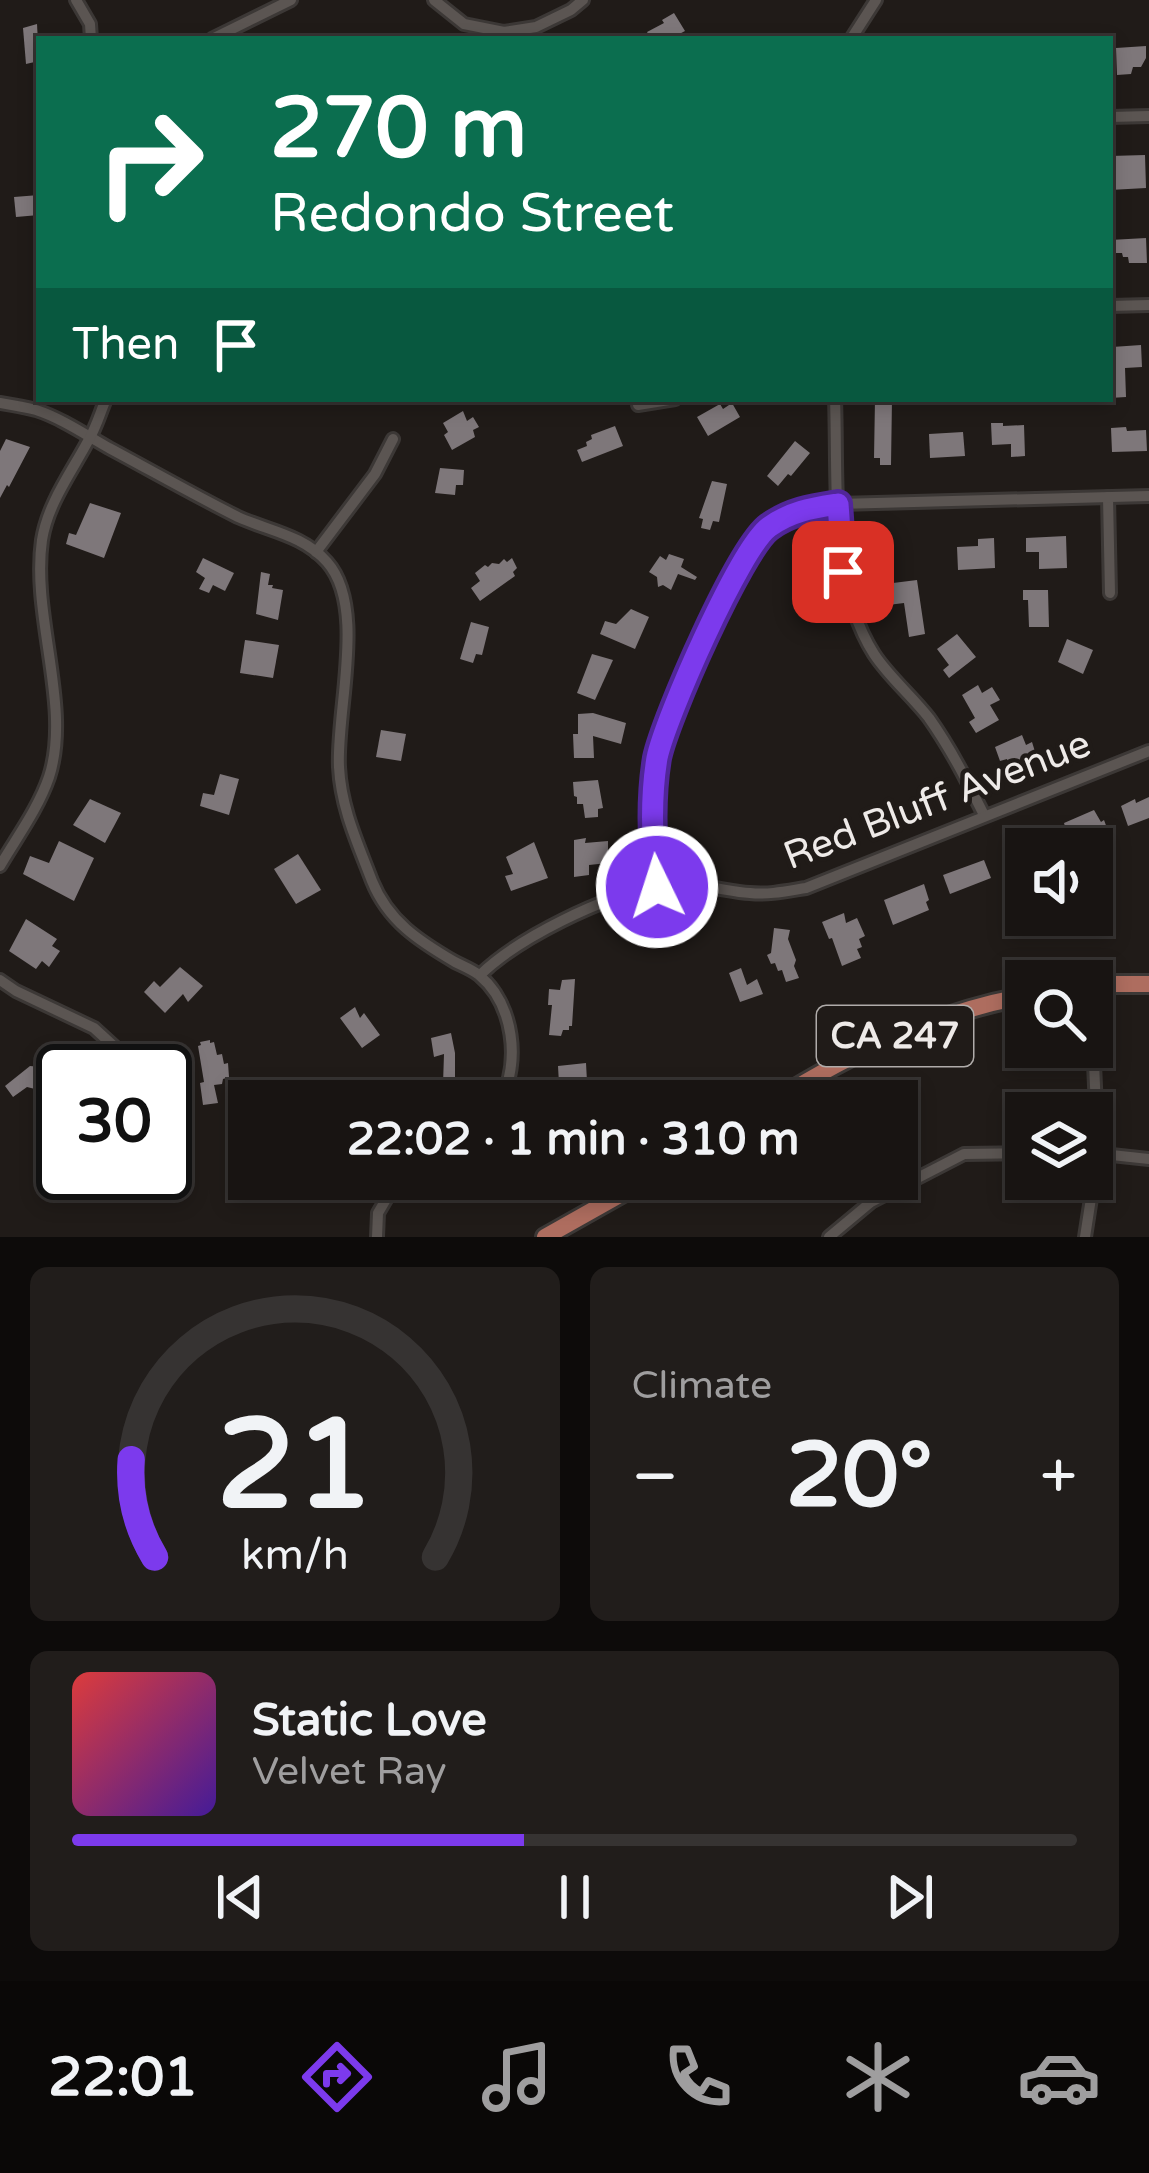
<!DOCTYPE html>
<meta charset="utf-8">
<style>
:root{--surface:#181412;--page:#211d1b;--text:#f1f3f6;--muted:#9f9e9f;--line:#363332;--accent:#7c3aed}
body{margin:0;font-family:"Varela Round",sans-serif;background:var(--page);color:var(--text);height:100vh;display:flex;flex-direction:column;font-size:45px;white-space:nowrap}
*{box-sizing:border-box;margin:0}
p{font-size:39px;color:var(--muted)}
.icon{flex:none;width:66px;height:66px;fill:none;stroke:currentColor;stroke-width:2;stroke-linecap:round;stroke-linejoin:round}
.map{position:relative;height:1237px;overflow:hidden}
.details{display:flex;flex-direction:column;gap:30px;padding:30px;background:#0d0b0a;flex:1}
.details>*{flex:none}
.banner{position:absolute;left:36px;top:36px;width:1077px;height:366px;border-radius:0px;box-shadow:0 6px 18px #0003,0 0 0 3px var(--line);background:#0b6e4f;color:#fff;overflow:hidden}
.fabs{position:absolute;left:1005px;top:828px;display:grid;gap:24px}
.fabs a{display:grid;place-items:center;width:108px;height:108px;border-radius:0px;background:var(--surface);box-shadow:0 6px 18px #0003,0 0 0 3px var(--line);font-size:60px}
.speed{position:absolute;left:36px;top:1044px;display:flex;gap:24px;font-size:60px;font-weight:700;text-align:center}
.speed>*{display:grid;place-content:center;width:156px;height:156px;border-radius:50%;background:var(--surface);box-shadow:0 6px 18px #0003,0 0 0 3px var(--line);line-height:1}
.speed .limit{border:6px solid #111;border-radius:18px;background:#fff;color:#111}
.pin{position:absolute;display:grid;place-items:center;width:102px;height:102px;color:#fff;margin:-51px;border-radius:24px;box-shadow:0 6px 18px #0006}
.me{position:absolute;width:132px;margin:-66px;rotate:356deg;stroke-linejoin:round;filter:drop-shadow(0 0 9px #0008)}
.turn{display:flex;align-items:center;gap:42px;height:252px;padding:0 36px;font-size:54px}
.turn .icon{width:156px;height:156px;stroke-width:2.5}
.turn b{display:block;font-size:84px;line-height:102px}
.then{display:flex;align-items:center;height:114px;padding:0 36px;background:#0003;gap:24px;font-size:45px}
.big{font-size:90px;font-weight:800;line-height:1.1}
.details .widget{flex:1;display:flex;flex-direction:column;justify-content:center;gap:18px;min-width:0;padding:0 42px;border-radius:18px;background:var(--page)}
.details .dial{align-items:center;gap:0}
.dial svg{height:312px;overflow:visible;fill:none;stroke:var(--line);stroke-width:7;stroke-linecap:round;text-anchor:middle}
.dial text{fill:var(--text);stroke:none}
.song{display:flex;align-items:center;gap:36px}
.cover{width:144px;height:144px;border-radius:18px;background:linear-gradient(135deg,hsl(0 70% 55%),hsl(260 70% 35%))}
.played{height:12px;border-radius:6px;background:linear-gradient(90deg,var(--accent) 45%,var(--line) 45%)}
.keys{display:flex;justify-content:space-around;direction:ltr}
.heat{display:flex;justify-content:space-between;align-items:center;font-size:66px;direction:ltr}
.details .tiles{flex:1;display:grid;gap:30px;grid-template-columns:1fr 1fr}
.widget:last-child{grid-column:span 2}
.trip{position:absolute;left:228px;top:1080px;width:690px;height:120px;border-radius:0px;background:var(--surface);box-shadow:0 6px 18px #0003,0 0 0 3px var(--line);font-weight:800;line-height:120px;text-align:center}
.dock{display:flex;height:192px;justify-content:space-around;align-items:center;background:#0a0807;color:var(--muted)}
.dock .icon{width:84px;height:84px}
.dock .current{color:var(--accent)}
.dock b{font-size:54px;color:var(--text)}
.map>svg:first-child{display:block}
</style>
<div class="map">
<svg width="1149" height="1237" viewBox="0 0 1149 1237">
<rect width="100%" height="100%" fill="#201b18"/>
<!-- building -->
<g fill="#7e777a">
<path d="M674,13l11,18 -15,8h-19l-4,-7 17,-9 -2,-3z"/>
<path d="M37,24l2,37 -13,3 -3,-36z"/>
<path d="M1146,46v12l-5,9h-8l-2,7 -14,1 -1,-27z"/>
<path d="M1145,155l1,33 -36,2v-34z"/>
<path d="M39,195v20l-23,2 -2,-20z"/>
<path d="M1146,238l1,25h-18l-1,-6h-5l-1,-4h-12v-13z"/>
<path d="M1141,345l1,22 -17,1 1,29 -16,1v-13l4,-1 -2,-37z"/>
<path d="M875,399h17l-1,66h-11v-7h-6z"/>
<path d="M732,403l8,14 -32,19 -11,-19 23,-13 3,5z"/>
<path d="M463,411l4,10 6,-4 6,10 -6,3 2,7 -23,13 -8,-15 4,-3 -5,-9z"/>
<path d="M991,423h12v3l21,-1 1,31 -14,1v-13l-19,1z"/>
<path d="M615,426l8,20 -41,16 -5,-12 10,-4 -1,-4 6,-3 -1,-4z"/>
<path d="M1126,427l1,4 19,-1 1,21 -35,1 -1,-24z"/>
<path d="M963,432l2,24 -35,2 -1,-24z"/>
<path d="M6,439l24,8 -21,40 -2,-2 -7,13v-47z"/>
<path d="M795,441l15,12 -19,23 -3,-2 -10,12 -11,-10z"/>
<path d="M440,468l24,2 -1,15h-7l-1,10 -20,-2z"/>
<path d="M712,481l15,3 -8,38 -6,-1 -3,9 -9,-2 2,-9 -4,-1z"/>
<path d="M90,503l31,10 -17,45 -38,-14 3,-11 7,2z"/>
<path d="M1066,536l1,32 -28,1v-17h-13v-14z"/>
<path d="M994,538l1,30 -37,2 -1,-23 21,-1v-7z"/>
<path d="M669,554l15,5 -3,8 16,10 -2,3 -17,-6 -7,16 -8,-5 -5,2 -1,-10 -8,-5 11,-16 6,4z"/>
<path d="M203,558l31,15 -9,18 -12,-6 -4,8 -10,-4 6,-11 -9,-6z"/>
<path d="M512,558l5,10 -4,4 2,4 -35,25 -9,-13 9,-7 -5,-8 10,-8 3,2 4,-4 7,1 5,-5 3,3z"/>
<path d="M261,572l9,2 -2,11h5l-1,3 11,2 -5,30 -22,-6z"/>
<path d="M917,580l8,54 -16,3 -5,-34 -16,2 -3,-21z"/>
<path d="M1023,590h25l1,37h-20l-1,-27h-5z"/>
<path d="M631,609l18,8 -14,32 -35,-15 5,-13 11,3z"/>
<path d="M471,622l18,5 -7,28 -6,-1 -3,9 -13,-4z"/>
<path d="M957,634l19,23 -27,21 -6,-8 6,-5 -12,-16z"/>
<path d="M1067,639l26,11 -10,24 -25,-12z"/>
<path d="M245,640l34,5 -6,33 -33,-5z"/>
<path d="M592,654l21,6 -18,40 -18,-7z"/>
<path d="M978,685l4,8 10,-6 8,13 -10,5 9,15 -23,13 -7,-11 6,-4 -13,-23z"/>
<path d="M593,713l33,10 -5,21 -28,-8 1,22h-20l-1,-24h5v-20z"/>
<path d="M381,730l25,4 -5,27 -25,-4z"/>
<path d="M1022,735l4,10 6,-3 5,16 -6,1 1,6 -21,8 -4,-14 -7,2 -5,-14z"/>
<path d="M220,774l19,5 -10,36 -29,-9 3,-13 11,2z"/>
<path d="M598,780l5,28 -5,1v8l-13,1 -2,-14h-6v-7l-3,-1 -1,-14z"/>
<path d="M1149,797v21l-21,8 -7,-20 14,-7 1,4z"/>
<path d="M90,799l31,14 -16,30 -32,-18z"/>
<path d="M1094,810l7,12 3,-2 7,19 -27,10 -5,-12 -10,3 -5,-17z"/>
<path d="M1048,835l4,14h-26v36l-9,4 -12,-31 17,-9 -9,-1z"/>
<path d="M586,838l-1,5 23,-2v22l-19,2v10l-15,2v-37z"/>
<path d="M59,841l35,17 -20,43 -51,-27 7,-18 19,7z"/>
<path d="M534,842l14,36 -37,13 -6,-15 8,-2 -7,-17z"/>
<path d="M298,854l23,36 -25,14 -22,-35z"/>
<path d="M984,860l7,18 -41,16 -7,-19z"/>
<path d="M924,884l5,16 -3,2 3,8 -36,15 -9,-25z"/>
<path d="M844,913l2,10 11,-5 8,18 -6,3 3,8 -5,2 4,9 -19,8 -10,-28 -3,1 -7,-17z"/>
<path d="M26,919l31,20 -5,7 8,5 -11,16 -7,-6 -6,8 -27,-18z"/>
<path d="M774,928l16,2 -2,9 8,21 -2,6 5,12 -13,4 -4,-12 -4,1 -3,-8 -4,1 -4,-9 4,-2z"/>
<path d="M180,967l23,19 -15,16 -5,-8 -18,19 -21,-21 10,-11 6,6z"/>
<path d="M741,968l6,17 10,-6 6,15 -23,8 -11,-29z"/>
<path d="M575,979l-3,47h-3v4h-6l-2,6 -12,-1 3,-30h-4l1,-16 11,1 2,-10z"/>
<path d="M355,1007l5,11 4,-5 16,22 -18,13 -22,-30z"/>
<path d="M451,1033l4,20v32l-12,-1 1,-30 -10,3 -3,-19z"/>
<path d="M210,1040v3l4,-1 3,13 5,-1 2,10 4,-1 1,14 -6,2 -1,5 -8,1 4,18 -15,2 -3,-22 4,-1 -6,-36 3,-1 -1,-3z"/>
<path d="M586,1063l2,37 -32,1v-17h3l-1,-18z"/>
<path d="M56,1065l7,14 -16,13 -20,-5 -14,10 -8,-11 25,-20 22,2z"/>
<path d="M168,1141l7,26 6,-2 6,19 -28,8 -5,-19h11v-31z"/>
</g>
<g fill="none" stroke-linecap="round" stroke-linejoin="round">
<!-- minor casing -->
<g stroke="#3c3836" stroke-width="16">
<g id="minor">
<path d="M76,0l14,24 1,15"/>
<path d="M434,0l30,24 40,8 32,-5 35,-17 12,-10"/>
<path d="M212,39l79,-39"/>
<path d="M851,39l25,-39"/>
<path d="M1110,117l39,-1"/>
<path d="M1110,306l39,-1"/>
<path d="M835,399c3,81 -6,184 39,255 15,23 38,42 55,64 22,31 38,63 55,97"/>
<path d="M0,403c12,2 24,4 36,7 25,8 50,25 73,38 43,23 85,47 129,69 31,14 65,18 89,45 40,45 9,148 12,205 2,41 19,77 33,114 16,40 47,60 83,81 8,4 18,8 24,13 35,29 42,88 21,126"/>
<path d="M638,405l37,-6"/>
<path d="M1108,497l2,96"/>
<path d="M316,552l59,-78 18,-35"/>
<path d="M0,866c17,-29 38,-57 49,-89 23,-70 -18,-161 -7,-237 6,-37 29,-67 46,-99 8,-13 12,-28 18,-42"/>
<path d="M657,887c-5,-42 -7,-87 0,-129 8,-39 83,-210 112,-231 22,-16 43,-19 69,-23l311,-8"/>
<path d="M480,975c38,-37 123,-79 176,-88 12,-2 26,0 38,-1 19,0 37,6 56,7 19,2 37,-2 56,-5l343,-137"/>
<path d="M0,980l16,11 78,37 47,43"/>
<path d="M1093,1153l56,6"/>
<path d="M377,1237l1,-24 20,-34"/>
<path d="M829,1237l42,-35 93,-48 62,-1"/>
<path d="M1085,1237l13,-84 -6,-134"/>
</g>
</g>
<!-- primary casing -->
<g stroke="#3c3836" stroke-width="22">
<g id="primary">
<path d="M1092,984h57"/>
<path d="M774,1101c77,-48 161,-89 252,-105"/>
<path d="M545,1237l103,-58"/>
</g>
</g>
<!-- minor -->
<use href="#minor" stroke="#5b5552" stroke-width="10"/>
<!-- primary -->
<use href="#primary" stroke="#ae6d5f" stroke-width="16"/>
</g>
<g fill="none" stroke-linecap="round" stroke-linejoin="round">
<!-- route casing -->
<g stroke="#51269a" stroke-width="30">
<path id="route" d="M657,887c-5,-42 -7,-87 0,-129 8,-39 83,-210 112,-231 22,-16 44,-19 69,-23l5,68"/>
</g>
<!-- route -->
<use href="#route" stroke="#7c3aed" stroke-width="21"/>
</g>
<g text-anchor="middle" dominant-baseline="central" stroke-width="9" stroke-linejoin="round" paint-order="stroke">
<!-- shield labels -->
<rect fill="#201b18" stroke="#b0acaa" stroke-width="3" x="817" y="1006" width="156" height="60" rx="9"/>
<g font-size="36" font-weight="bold" fill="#eeeae8">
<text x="895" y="1036">CA 247</text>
</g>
<!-- street labels -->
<g font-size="39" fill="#eeeae8" stroke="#201b18">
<text transform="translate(937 800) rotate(-21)">Red Bluff Avenue</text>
</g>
</g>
</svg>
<div class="fabs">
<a><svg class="icon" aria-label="sound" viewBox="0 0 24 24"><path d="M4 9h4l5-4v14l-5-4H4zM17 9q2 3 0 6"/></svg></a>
<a><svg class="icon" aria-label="search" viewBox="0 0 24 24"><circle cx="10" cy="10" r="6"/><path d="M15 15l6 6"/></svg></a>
<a><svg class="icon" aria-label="layers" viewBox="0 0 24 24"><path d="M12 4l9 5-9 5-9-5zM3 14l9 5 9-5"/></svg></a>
</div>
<div class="speed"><div class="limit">30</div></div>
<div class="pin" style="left:843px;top:572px;background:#d93025"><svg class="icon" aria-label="arrive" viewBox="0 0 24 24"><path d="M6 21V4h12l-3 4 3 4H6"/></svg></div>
<svg class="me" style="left:657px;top:887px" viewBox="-20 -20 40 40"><circle r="17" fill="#7c3aed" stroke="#fff" stroke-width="3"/><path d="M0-11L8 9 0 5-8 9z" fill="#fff"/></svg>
<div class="trip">22:02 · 1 min · 310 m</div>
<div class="banner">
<div class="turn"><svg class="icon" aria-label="right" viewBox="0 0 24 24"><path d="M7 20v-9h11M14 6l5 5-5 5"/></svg><div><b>270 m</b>Redondo Street</div></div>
<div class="then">Then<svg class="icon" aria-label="arrive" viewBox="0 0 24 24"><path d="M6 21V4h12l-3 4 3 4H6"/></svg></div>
</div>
</div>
<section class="details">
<div class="tiles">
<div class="widget dial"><svg viewBox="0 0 100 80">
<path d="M14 69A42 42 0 1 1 86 69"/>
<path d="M14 69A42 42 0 0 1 8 44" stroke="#7c3aed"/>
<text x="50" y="56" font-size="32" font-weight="700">21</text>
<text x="50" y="72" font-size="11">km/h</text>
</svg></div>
<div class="widget"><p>Climate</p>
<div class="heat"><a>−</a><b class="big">20°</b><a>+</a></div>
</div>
<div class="widget">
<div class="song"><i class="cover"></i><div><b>Static Love</b><p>Velvet Ray</p></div></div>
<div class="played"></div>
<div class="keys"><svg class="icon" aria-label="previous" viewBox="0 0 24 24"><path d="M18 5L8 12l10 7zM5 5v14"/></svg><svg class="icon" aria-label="pause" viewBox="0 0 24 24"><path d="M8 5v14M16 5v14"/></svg><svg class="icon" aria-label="next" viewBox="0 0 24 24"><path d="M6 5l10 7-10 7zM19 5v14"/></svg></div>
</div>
</div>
</section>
<nav class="dock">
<b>22:01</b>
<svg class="icon current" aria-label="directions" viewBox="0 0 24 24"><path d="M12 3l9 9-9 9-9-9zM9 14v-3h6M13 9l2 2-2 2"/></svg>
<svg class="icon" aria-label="music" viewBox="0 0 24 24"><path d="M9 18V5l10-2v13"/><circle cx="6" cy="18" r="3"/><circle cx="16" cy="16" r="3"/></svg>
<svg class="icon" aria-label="phone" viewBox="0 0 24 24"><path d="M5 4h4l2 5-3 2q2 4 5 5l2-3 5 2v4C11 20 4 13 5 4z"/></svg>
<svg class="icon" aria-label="climate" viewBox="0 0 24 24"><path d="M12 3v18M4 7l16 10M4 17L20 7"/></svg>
<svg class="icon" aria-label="car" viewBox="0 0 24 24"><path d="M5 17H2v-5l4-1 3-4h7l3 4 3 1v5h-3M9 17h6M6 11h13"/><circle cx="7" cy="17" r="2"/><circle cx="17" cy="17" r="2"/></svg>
</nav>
